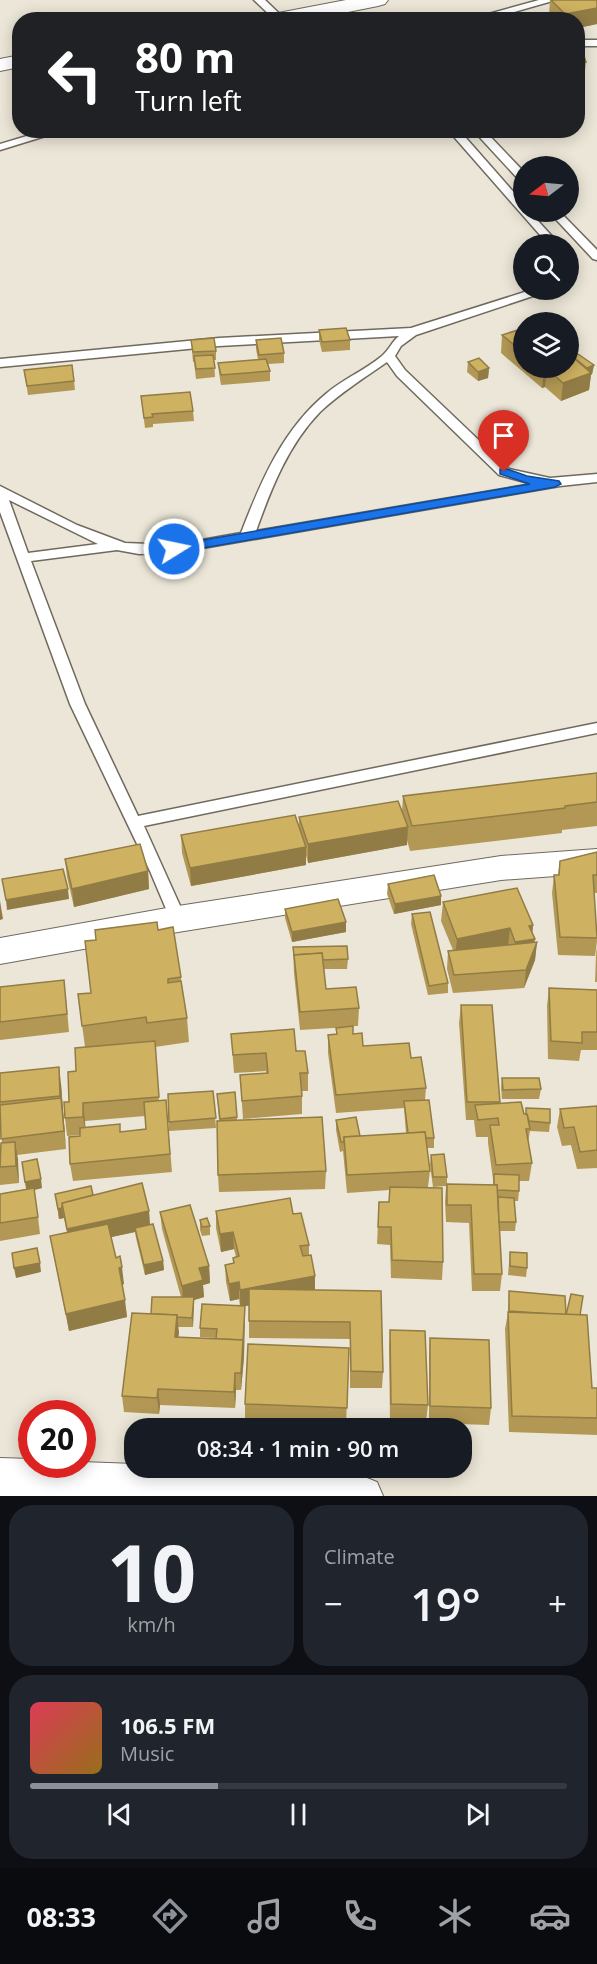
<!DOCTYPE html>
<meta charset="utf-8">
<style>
:root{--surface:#171b24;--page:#20242c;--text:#f1f3f6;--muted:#9ea1a6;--line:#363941;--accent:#8c9099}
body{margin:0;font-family:"Open Sans",sans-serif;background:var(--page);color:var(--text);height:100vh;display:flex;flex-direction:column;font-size:22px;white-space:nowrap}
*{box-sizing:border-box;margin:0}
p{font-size:20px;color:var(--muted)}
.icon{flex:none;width:33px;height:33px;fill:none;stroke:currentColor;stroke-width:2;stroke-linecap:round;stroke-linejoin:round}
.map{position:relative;height:1496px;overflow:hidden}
.drawer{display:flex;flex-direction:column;gap:9px;padding:9px;background:#0d0f14;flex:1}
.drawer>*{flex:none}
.hud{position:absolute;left:12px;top:12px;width:573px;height:126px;border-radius:24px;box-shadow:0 3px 15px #0003;background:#202124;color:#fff;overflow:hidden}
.needle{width:39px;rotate:254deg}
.tools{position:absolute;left:513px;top:156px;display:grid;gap:12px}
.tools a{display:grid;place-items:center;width:66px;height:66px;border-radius:50%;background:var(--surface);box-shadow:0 3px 15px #0003;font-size:30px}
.speed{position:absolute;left:18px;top:1400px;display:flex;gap:12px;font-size:30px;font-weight:700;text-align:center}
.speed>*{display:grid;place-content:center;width:78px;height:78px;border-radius:50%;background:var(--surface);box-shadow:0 3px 15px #0003;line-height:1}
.speed .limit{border:9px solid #d22;background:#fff;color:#111}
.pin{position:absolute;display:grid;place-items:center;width:51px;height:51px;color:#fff;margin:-62px -26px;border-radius:50% 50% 50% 0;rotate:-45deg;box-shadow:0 0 6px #0007}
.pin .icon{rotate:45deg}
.me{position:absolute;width:66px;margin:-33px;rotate:80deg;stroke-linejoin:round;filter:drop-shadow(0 0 4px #0008)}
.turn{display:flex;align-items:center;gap:21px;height:126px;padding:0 24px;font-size:27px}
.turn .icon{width:78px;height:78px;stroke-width:2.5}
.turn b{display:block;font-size:42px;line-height:51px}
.big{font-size:45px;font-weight:600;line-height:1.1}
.drawer .card{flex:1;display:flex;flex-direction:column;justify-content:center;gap:9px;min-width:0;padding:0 21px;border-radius:24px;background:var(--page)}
.drawer .dial{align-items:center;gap:0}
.dial b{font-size:78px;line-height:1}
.song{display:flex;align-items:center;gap:18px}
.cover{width:72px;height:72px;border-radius:9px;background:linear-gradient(135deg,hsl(350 70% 55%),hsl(40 70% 35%))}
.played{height:6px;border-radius:3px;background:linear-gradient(90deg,var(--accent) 35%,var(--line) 35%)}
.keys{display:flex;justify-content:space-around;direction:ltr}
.heat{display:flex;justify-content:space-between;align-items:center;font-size:33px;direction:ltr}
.drawer .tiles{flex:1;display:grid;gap:9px;grid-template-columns:1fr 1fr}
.card:last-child{grid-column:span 2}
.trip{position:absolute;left:124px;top:1418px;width:348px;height:60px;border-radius:24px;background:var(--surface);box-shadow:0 3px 15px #0003;font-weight:600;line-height:60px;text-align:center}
.menu{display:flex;height:96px;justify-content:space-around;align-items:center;background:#090b0e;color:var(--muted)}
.menu .icon{width:42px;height:42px}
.menu .current{color:var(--accent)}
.menu b{font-size:27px;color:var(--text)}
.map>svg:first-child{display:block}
</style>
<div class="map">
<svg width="597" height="1496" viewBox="0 0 597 1496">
<rect width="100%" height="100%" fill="#ebe6d7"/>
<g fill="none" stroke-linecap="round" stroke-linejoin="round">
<!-- lane casing -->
<g stroke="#6f6a5d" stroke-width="3">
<g id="lane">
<path d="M254,0h11l21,20h-11z"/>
<path d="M539,0h17l-70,20h-19z"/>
<rect x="578" y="40" width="19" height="6"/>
<path d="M47,130h18l-65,20v-6z"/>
<path d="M448,130h11l65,74v8h6l29,32h-11z"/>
<path d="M473,130h11l40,42v10l-4,-1z"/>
<path d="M549,212h11l37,38v10l-4,-1z"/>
<path d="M531,290h16l-2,2 -129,43 -15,11 -6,10 10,14 104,99 41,9 47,-4v8l-37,4 -386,67 -35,1 -22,-4 -86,11 54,143 53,112 459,-93v10l-453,93 42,93 -2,4 -6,2 -6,-2 -22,-52 -80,-167 -70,-192v-26l77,39 48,18 49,2 67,-12c20,-52 42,-104 86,-140 15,-13 45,-27 57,-39 6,-6 8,-12 15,-18l-180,10 -219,21v-8l219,-21 192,-10zM387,362l10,14 102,99 33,9 -276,47c15,-42 32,-86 64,-119 20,-19 44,-34 67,-50zM9,500l89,44 -70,9z"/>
</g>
</g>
<!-- street casing -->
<g stroke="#6f6a5d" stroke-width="2">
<g id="street">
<path d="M346,0h42l-3,4 -7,2 -70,14h-45l3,-4 7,-2z"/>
<path d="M20,55v12l-20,4v-12z"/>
<path d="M597,849v24l-96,7 -323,52 -178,32v-26l178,-32 323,-50z"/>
<path d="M0,1458l32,1v5h50v-2l53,2v3h53l174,9 15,6 6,14h-383z"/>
</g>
</g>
<!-- lane -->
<use href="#lane" fill="#fff" fill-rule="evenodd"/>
<!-- street -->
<use href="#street" fill="#fff" fill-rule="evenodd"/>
</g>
<!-- wall -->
<g fill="#b29854" fill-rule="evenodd">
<path d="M550,0h47v24l-19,4v-8h-25l-4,-5z"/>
<path d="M578,53l8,9 -1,9h-7z"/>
<path d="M524,328v40h44l6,-17v6l20,8 -2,9 -1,1 -2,15 -28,11 -16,-14 -3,1 -41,-35 1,-18z"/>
<path d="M319,330l31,10v10l-28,2 -3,-12z"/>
<path d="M191,340l25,11v9h-2l1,17 -19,2 -2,-17h-1z"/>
<path d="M256,340l28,13v10l-16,1 2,7v10l-49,4 -2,-12 -1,-10 40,-3 -2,-11z"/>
<path d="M468,362l21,6 -1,10 -10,3 -11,-9z"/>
<path d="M24,370l50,11 1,9 -47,5z"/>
<path d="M141,396l52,15 1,10 -41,3v3l-8,1z"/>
<path d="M597,773v53l-35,4v3l-152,18 -3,-11v5l-99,18 -2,-8v10l-115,21 -9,-33 -1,-18 118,-8v-10l103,-6 1,-15z"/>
<path d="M597,852v41h-3l3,48 -2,15 -37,-1 -6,-62 2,-18h4l2,-14z"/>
<path d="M65,859l83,12 1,18 -75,18 -7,-30z"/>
<path d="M388,884l53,21 -47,9 -7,-20z"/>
<path d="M443,902l90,23 -1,8 2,9h3l-2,18 -11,28 -71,5 -6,-24 1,-18 5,-1 -12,-29z"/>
<path d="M285,909l61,13v10l-54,10 -7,-24z"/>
<path d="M412,914l36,69v10l-20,2 -17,-71z"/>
<path d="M173,927l14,91 2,24 -34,5 4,54 7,-1 6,72 -99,9 -3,-17 10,-29 -13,1 -2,-18 20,-71 -7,-53 13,-1 67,-63zM145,1116l1,13 -25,3 -36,-5v-6z"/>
<path d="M597,946v36h-2l1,-27z"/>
<path d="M293,947l55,12 -1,10h-23l2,20 33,19 -1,18h-5v8l10,12 48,12 15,30 -1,12 9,38v10h-7l3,23 -2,16 15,75 -1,18 -51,-2 -1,-33 -13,-1 2,-42h10v-12l-42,3 -4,-42 -3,1 -4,-22v-10l24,16 46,-3 -2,-25 -68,5 -8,-60v-18l8,-1v-6l14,-1 -50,3 -6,-57z"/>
<path d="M0,987l66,11 3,34 -69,8z"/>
<path d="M549,988l48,2v60h-16l-2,11 -31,-2 -1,-53z"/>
<path d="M461,1005h31l8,98 24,11h2v-6l24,15 -1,9 -19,-1 -2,12 4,20 -3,18h-10v10l-1,10h-4l2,21 -1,9h-16l3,43 -2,17h-28l-3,-68 -23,-1 -1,-20 1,-16 -13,1 -3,-22 1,-10 16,22v7l46,1v-6l-5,-36v-6h-12l-2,-17h-8l-7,-97z"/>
<path d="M231,1034l65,17 12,22v18h-6v23l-59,5 -3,-44 26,-2v-2l-32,2z"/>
<path d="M0,1073l61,11 5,65 -49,6 2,28 -19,2v-36l1,-1 1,-5 -2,-21z"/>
<path d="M502,1078l39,11 -2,10h-37l-1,-11z"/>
<path d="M213,1091l3,37 -47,3 -1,-37z"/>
<path d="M235,1092l2,28 89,51 -1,18 -106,3 -1,-17 1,-54 -2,-27z"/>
<path d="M597,1106v62l-20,1 -6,-24 -9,1 -5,-19 3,-18z"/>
<path d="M22,1162l20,26 -8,2 6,44 -40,7v-47l26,-5z"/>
<path d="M55,1194l38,1 56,16 1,14 13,36 1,9 -19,5 -9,-37 -1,-6 -24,5 5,21 8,26 -2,1 5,32 -58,14 -19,-95 17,-3 -3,-15 -5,1z"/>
<path d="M216,1211l77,3 16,31v10l6,21v14l66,1 2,81 -1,16h-32v-49l-101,-1v-32h-4l-1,51 -3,33h-5l-1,18 -75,-3 -1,9 -35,-2 -2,-16 29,-82 30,-17 -19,-68 -2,-17 49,54 1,17 -7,2 1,12 -10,3 -1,27h-15v10l38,2v-1l-16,-1v-9l40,-22 -1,-7 -9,2 -4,-19 -1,-17 9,-1 -1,-6 3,-1 -2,-8 -13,3 -5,-24z"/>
<path d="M200,1220l10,6v9l-8,1 -2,-6z"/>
<path d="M510,1252l17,16 -1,9 -18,-2z"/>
<path d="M509,1291l57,24h14l12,73h5v47l-88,-3 -4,-103 3,-16z"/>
<path d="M390,1330l38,75 -2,16h-36l-1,-74z"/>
<path d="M430,1338l61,70 -2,17 -60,-2v-68z"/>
<path d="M349,1348l-3,77 -101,-5v-16z"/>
</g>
<!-- shaded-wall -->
<g fill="#917c45">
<path d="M597,8v16l-19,4v-8h-13v-6z"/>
<path d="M594,365l-2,9 -1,1 -2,15 -28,11 2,-18 24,-9v-6z"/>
<path d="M489,368l-1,10 -10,3v-9z"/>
<path d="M547,369l-2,18 -3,1 2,-18z"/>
<path d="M408,827l-1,18 -99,18v-19z"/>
<path d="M306,847v18l-115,21 -1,-18z"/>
<path d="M148,871l1,18 -75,18 -2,-18z"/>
<path d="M68,889l1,10 -62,11 -1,-10z"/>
<path d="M441,896v9l-47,9 1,-10z"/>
<path d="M0,901l3,18 -3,1z"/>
<path d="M346,922v10l-54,10v-10z"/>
<path d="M533,925l-1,14h3l-2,13 4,-10 -2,18 -11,28 2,-18 -13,-9 2,-19 14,-16z"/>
<path d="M510,928l-2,19 -53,10 2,-18z"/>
<path d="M59,1067l2,17 5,65 -6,-53z"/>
<path d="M83,1103l2,18 1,13 -3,-17z"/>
<path d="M15,1142l3,17 1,24 -3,-17z"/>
<path d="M41,1179l1,9 -8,2 6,44 -2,-17 -11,-26 -2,-9z"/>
<path d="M62,1208l2,10 -5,1 -1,-10z"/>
<path d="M149,1211l1,17h-15v4l-65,14 -3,-17z"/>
<path d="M233,1232l1,17 -13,3 -1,-18z"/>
<path d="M163,1261l1,9 -19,5 -1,-10z"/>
<path d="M40,1263l1,9 -25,6 -2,-10z"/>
<path d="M209,1266l1,17 -7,2 1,12 -10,3 -1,27 -1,-9 -9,-15 -1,-17 17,-18z"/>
<path d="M122,1267l2,17 -3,1 -2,-17z"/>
<path d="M315,1276v17l-70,13 -1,51 -3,33 -1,-100z"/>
<path d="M239,1282v17l-9,2 -1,-17z"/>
<path d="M125,1300l2,17 -58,14 -3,-17z"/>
<path d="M177,1315l2,17 -2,22 -2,-17z"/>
<path d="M235,1373l1,17 -1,18 -1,-16z"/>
<path d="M158,1389l2,16 -1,9 -2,-16z"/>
</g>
<!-- building -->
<g fill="#cfb162" stroke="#917c45" stroke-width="1.5">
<path d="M551,0h46v8l-32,6z"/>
<path d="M578,53h5l3,9 -8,1z"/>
<path d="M346,328l4,12 -28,2 -3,-12z"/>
<path d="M524,328v25l-22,-18z"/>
<path d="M214,338l2,13 -23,1 -2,-12z"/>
<path d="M281,338l3,15 -25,2 -3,-15z"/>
<path d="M568,347l6,4 -5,2 -1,-1z"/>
<path d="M568,353l23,20 -28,10 -16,-14 -3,1 -3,-2h27z"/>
<path d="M578,354l16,11 -7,3 -14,-11z"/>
<path d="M213,355l2,13 -19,1 -2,-13z"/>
<path d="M479,358l10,10 -11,4 -10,-10z"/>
<path d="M266,359l4,12 -49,4 -3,-12z"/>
<path d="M72,365l2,16 -47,5 -3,-16z"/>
<path d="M190,392l3,19 -41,3 1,3 -9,1 -3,-22z"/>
<path d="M597,773v29l-32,4v2l-153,18 -9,-30z"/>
<path d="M398,801l10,26 -100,17 -9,-27z"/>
<path d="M295,815l11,32 -116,21 -9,-33z"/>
<path d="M140,844l8,27 -76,18 -7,-30z"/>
<path d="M597,852v23h-4l4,63 -37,-1 -6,-62h5l1,-14z"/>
<path d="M63,869l5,20 -62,11 -4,-21z"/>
<path d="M434,875l7,21 -46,8 -7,-20z"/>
<path d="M517,888l16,37 -4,1 6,13 -20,3 -5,-14 -53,11 -14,-37z"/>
<path d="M338,899l8,23 -54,10 -7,-23z"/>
<path d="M430,912l18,71 -19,3 -17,-72z"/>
<path d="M157,922l1,8 15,-3 8,50 -13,2v4l13,-2 6,37 -40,5 -1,-6 -64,9 -4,-32 13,-1 -6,-52 11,-1 -1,-10z"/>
<path d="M537,942l-11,28 -72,5 -6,-24z"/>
<path d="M347,946l1,13 -25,1 -1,-7 -28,2v1l-1,-9z"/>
<path d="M322,953l4,36 30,-2 3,21 -59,4 -6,-57z"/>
<path d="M64,980l3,34 -67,8v-35z"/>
<path d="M549,988l48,2v42h-15v11l-31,-2z"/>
<path d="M461,1005h31l8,97h-33z"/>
<path d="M353,1026v8l9,-1 1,13 46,-3 2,15 10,-1 5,31 -90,7 -8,-60 9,-1 -1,-6z"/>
<path d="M294,1029l2,22h9l3,22h-8l2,23 -60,5 -2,-26 28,-2 -2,-20 -33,2 -2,-21z"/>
<path d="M155,1041l4,56 -76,6v14l-18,1 -1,-16h5l-1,-30 8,-1 -1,-23z"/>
<path d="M59,1067l1,29 -60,6v-29z"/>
<path d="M502,1078h37l2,11 -38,1z"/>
<path d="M213,1091l3,27 -47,4 -1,-28z"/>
<path d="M235,1092l2,25 -17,2 -3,-25z"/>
<path d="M61,1098l3,33 -63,8 -1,-34z"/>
<path d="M166,1100l4,54 -100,10 -1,-27 11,-1v-8l40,-4v8l26,-3 -2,-27z"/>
<path d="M429,1100l5,38h-8l-1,-6 -17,1 -4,-32z"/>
<path d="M521,1102l3,12h3l3,15h-4l6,34 -36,2 -6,-40h9l-1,-7 -20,2 -3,-15z"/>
<path d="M597,1106v44l-17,2 -6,-25 -10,1 -4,-19z"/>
<path d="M526,1108l24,1v14l-21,-2 -2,-7h-1z"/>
<path d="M322,1117l4,54 -108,4 -1,-54z"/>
<path d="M356,1117l4,19 -16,1v5h-3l-5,-22z"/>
<path d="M425,1132l5,39 -83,4 -3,-38z"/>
<path d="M15,1142l1,24 -16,1 1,-24z"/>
<path d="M444,1154l3,23h-14l-2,-22z"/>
<path d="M37,1159l4,20 -16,3 -3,-20z"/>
<path d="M494,1174l25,1v16l-22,-1v-5h-3z"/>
<path d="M142,1183l7,28 -82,18 -5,-26z"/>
<path d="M447,1184l50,1 5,89h-28l-3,-69h-24z"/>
<path d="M91,1186l2,9 -31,8v5l-4,1 -3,-15z"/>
<path d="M390,1187l52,1 1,74 -51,-2 -1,-33h-13l1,-25h10z"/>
<path d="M34,1188l4,29 -38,6v-29z"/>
<path d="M498,1197l16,1 2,24h-17z"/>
<path d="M290,1198l3,16 8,-1 8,32 -9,1 3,10 8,-1 4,21 -75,14 -1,-8 -10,2 -4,-19 9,-2 -1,-5 6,-2 -6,-24 -13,2 -4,-23z"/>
<path d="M190,1205l19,61 -10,2 4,12 -21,6 -22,-74z"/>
<path d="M207,1218l3,8 -8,1 -2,-7z"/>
<path d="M108,1224l8,34 4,-2 2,11 -3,1 6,32 -59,14 -16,-78z"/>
<path d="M153,1224l10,37 -19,4 -9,-37z"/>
<path d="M37,1248l3,15 -26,5 -2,-15z"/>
<path d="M510,1252l17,1v15l-17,-2z"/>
<path d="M249,1289l132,2 2,81 -32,-1 -1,-49 -101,-1z"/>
<path d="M509,1291l56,5 1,19 -57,-4z"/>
<path d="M571,1294l12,2 -3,19h-14z"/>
<path d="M152,1297h42l-2,21 -15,-1v-2l-26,-1z"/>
<path d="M202,1304l43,2 -2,36v-2l-27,-1 1,-10 -17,-1z"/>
<path d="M508,1312l79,3 5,73h5v30l-85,-2z"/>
<path d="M132,1313l45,2 -2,22 68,3 -2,33h-6l-1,19 -76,-3 -1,9 -35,-2z"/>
<path d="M390,1330l35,1 3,74 -37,-1z"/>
<path d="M430,1338l59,2 2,68 -61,-2z"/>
<path d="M248,1344l101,4 -2,60 -102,-4z"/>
</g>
<!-- route -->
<path fill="#1a73e8" stroke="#114b97" stroke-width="1.5" d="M504,468l23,8 32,5 2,3 -6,3 -381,66 -6,-4 6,-4 356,-61 -30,-10v-5z"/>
</svg>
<div class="tools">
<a><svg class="needle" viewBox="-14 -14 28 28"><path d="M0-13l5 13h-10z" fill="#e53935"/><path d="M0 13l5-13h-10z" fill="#9ea1a6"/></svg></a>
<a><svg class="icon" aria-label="search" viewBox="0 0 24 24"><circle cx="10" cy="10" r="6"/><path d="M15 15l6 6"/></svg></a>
<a><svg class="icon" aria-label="layers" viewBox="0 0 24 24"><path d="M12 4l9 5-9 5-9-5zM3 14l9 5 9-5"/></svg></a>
</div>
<div class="speed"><div class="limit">20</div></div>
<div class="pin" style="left:504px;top:472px;background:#d93025"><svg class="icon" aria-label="arrive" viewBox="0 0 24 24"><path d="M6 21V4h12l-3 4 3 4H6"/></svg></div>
<svg class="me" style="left:174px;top:549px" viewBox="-20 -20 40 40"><circle r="17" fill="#1a73e8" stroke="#fff" stroke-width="3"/><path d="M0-11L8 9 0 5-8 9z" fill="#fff"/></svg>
<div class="trip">08:34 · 1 min · 90 m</div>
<div class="hud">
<div class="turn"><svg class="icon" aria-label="left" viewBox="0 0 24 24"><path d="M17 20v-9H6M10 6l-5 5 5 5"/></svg><div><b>80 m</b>Turn left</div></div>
</div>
</div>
<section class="drawer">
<div class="tiles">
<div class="card dial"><b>10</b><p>km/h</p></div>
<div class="card"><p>Climate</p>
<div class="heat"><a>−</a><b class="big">19°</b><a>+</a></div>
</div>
<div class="card">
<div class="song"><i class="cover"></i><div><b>106.5 FM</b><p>Music</p></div></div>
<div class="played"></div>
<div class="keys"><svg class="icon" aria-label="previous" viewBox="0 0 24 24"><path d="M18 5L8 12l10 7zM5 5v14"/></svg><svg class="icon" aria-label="pause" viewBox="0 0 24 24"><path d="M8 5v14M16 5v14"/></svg><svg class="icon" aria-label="next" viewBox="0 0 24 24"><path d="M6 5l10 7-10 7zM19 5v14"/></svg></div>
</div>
</div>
</section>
<nav class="menu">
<b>08:33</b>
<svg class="icon current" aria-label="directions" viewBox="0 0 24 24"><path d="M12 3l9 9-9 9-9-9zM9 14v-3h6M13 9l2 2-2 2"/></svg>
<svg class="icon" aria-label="music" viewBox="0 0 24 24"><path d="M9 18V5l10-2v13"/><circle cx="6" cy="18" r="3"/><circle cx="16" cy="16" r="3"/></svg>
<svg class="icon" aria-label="phone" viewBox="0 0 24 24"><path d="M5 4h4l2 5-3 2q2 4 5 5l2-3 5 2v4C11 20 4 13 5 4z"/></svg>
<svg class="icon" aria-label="climate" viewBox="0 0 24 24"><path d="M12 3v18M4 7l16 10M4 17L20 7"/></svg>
<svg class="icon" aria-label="car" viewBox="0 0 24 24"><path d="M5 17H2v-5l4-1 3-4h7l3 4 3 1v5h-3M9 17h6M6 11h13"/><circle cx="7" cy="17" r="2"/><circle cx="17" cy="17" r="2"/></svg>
</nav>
